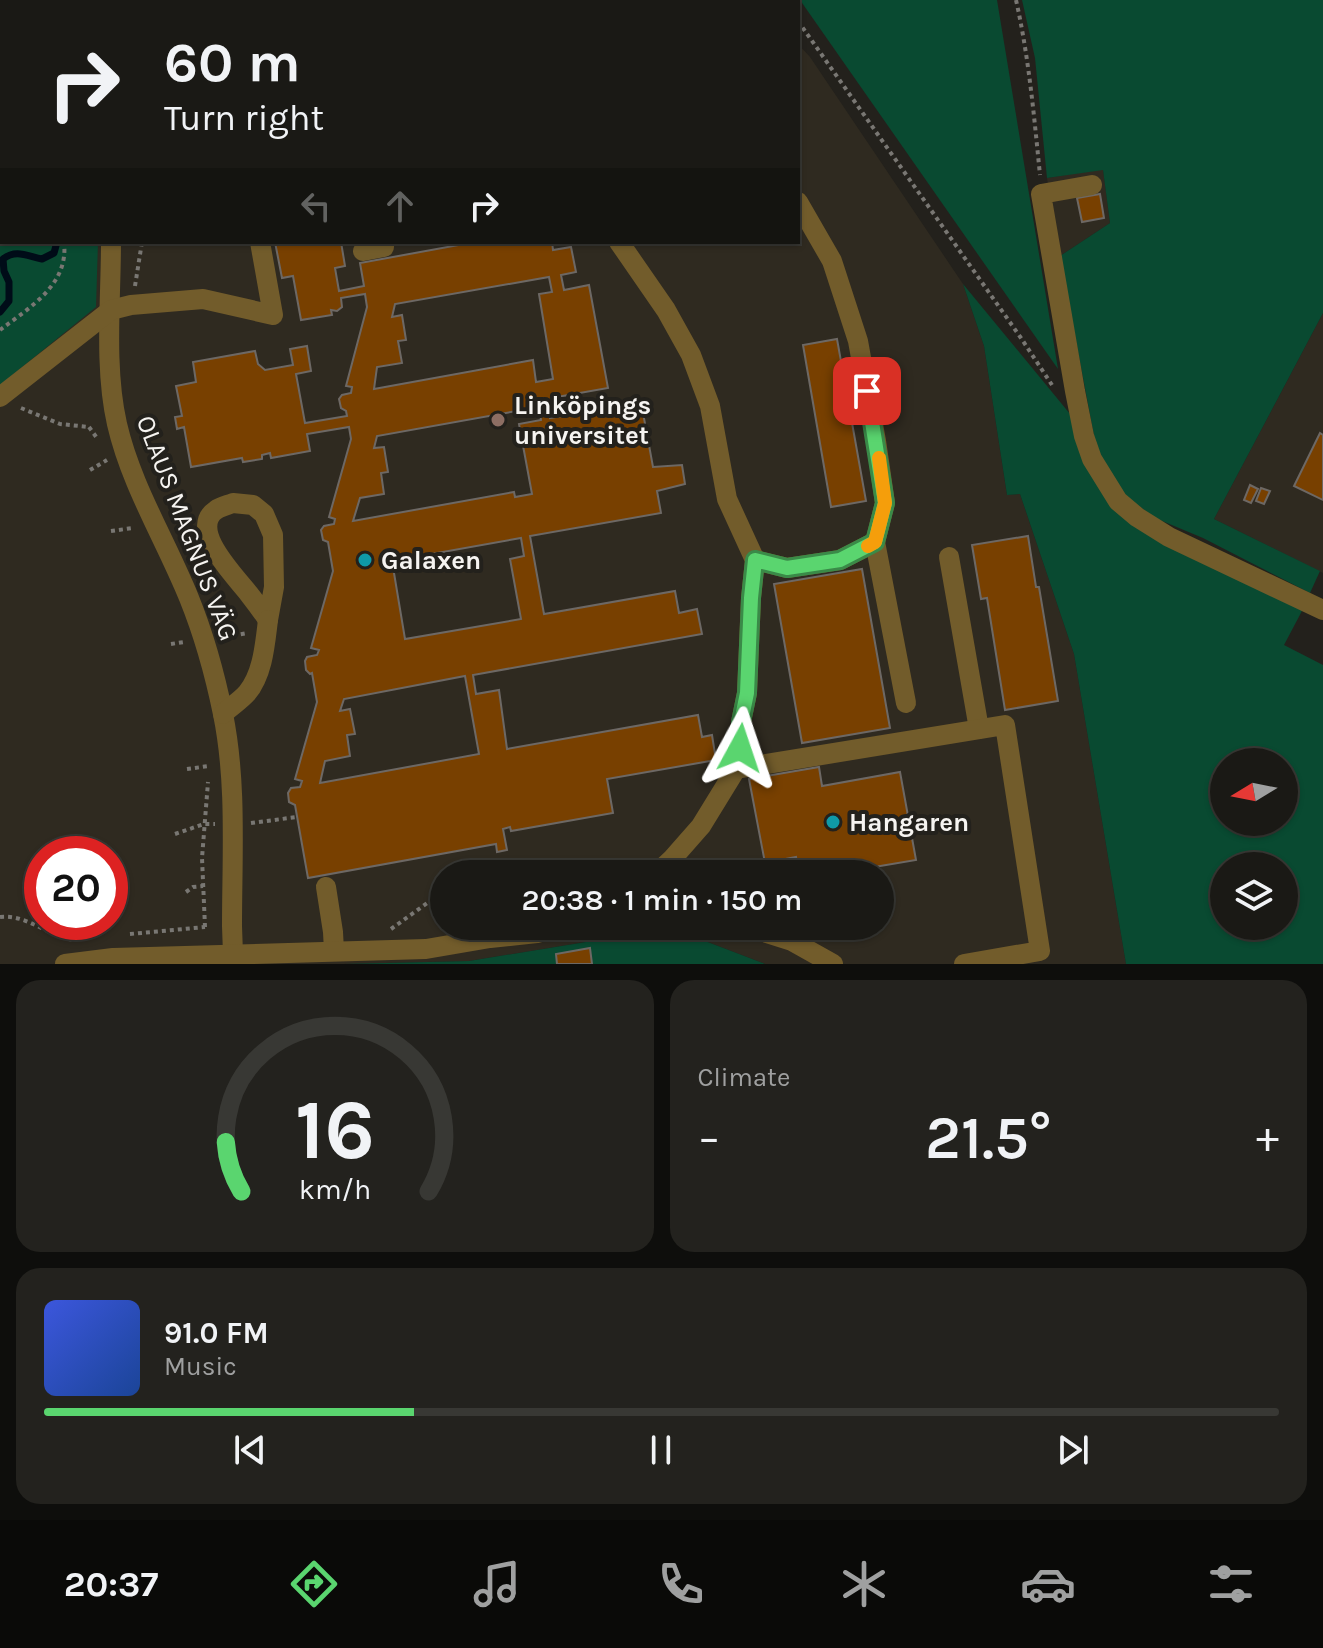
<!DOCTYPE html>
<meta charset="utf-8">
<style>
:root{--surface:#1a1915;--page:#23221e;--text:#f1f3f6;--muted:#9fa0a0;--line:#383834;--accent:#5ad56f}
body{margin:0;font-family:Karla,sans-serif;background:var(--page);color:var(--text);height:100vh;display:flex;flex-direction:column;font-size:30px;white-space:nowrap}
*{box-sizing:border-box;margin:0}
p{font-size:26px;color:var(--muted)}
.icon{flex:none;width:44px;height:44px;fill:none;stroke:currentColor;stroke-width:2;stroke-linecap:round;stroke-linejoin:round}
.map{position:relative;height:964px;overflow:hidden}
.sheet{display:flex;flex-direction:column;gap:16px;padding:16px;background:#0e0e0c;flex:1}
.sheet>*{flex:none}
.banner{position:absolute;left:0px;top:0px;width:800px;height:244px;box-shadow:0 2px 6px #0004,0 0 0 2px var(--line);background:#1a1915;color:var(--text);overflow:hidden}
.needle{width:52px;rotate:260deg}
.controls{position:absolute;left:1210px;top:748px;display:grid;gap:16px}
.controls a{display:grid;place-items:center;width:88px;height:88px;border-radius:50%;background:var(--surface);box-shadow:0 2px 6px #0004,0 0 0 2px var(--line);font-size:40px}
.speed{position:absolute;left:24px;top:836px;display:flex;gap:16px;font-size:40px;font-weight:700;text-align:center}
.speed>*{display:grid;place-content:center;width:104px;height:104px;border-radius:50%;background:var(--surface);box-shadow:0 2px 6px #0004,0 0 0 2px var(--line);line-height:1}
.speed .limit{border:12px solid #d22;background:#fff;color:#111}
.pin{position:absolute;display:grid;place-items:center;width:68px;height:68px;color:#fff;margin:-34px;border-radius:16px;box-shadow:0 4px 12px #0006}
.me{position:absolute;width:88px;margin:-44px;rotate:5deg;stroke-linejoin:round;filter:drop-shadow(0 0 6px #0008)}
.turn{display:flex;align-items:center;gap:28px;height:168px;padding:0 32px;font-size:36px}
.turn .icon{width:104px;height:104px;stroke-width:2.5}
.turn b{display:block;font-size:56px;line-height:68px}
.lanes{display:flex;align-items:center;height:76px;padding:0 32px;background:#0003;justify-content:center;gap:40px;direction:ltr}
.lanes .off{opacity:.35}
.big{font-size:60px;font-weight:600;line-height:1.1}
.sheet .card{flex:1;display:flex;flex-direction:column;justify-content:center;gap:12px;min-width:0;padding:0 28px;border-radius:24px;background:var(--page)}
.sheet .dial{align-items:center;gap:0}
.dial svg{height:208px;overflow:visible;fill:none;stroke:var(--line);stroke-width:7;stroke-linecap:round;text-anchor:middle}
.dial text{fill:var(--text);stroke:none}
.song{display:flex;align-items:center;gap:24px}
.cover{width:96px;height:96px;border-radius:12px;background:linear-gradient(135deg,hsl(230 70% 55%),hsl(220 70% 35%))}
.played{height:8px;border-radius:4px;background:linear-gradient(90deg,var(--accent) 30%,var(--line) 30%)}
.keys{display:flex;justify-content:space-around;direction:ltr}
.heat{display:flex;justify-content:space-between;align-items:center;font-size:44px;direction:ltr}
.sheet .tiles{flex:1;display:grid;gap:16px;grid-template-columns:1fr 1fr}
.card:last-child{grid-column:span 2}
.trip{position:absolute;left:430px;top:860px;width:464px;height:80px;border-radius:40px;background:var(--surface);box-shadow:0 2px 6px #0004,0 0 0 2px var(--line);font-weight:600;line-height:80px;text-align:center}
.menu{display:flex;height:128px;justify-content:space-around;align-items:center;background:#0a0a08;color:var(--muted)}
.menu .icon{width:56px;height:56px}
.menu .active{color:var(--accent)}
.menu b{font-size:36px;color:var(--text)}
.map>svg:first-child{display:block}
</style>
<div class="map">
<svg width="1323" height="964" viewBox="0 0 1323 964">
<rect width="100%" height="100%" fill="#23211c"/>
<!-- built -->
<g fill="#2f2a20" fill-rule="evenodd">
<path d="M0,0h5v2h-3v240h796v-198l12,13 153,227 21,62 23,149 13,-1 54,160 52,310h-361l-94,-36 -202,33 -125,3h-344zM42,854h68v68h-68zM444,874h436v52h-436z"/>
<path d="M502,0h257l2,2h-272z"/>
<path d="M1103,169l7,54 -50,33 -13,-78z"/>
<path d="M1323,313v260l-109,-54z"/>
</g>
<!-- green -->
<g fill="#094a31" fill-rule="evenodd">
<path d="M800,0h197l61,369z"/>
<path d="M1022,0h301v313l-109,206 106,52 -10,22 -107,-55 -48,-20 -32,-24 -25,-37 -38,-201 50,-33 -7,-53 -56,8 -12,-120z"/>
<path d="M0,91h2v151h96l-2,65 -96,78z"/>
<path d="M963,284l112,136 28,70 200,119 -19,36 39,20v299h-197l-52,-310 -54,-160 -13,1 -23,-149zM1224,762h60v60h-60zM1224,866h60v60h-60z"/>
<path d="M671,928l94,36h-421l125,-3z"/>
</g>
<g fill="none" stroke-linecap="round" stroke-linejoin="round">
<!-- stream -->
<path stroke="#000c18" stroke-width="7" d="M0,312l9,-11v-19l-5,-11 -1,-12c13,-10 24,-3 39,0l12,-6 3,-11"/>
</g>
<!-- building -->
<g fill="#784000" stroke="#6d6864" stroke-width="2" fill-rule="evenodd">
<path d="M1100,194l4,24 -22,4 -5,-24z"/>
<path d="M275,242h66l4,24 -10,2 4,23 25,-5 -4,-23 115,-21h77l1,8 18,-3 5,25 -15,3 3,15 25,-5 19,103 -51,9 2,6 -11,2 2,13 91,-16 12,65 29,-2 3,19 -28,7 4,22 -131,23 14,78 131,-23 4,22 18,-4 5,25 -229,41 3,19 23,-4 8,59 191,-34 4,22 10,-2 4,25 -109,19 6,34 -102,18 -1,-4 -7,2 4,21 -10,2 -1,-8 -188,34 -13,-73 -6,-3 -1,-9 3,-5 9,-1 2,-6 -7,-2 22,-77 -5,-29 -2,1 -4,-4 -1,-9 2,-4 10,-2 2,-5 -8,-2 22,-77 -5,-29 -5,-2 -2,-10 3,-4 10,-2 1,-5 -6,-2 22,-78 -2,-12 -42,7 3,17 -39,7 -1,-5 -8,2v4l-19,3 -1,-4 -51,9 -7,-40 -7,2 -2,-12 7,-1 -6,-30 20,-4 -3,-20 62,-11 3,13 7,6 28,-5 -3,-16 17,-3 4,25 -15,3 9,49 42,-7 -1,-5 -5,-3 -2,-9 3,-4 9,-2 1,-6 -6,-1 21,-79 -2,-13 -24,4 1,9 -5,4 -6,-1 1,5 -31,5 -8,-44 -11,2zM549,277l3,15 -13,2 14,85 -17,3 -3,-22 -159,29 3,-22 25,-4 -4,-22 8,-1 -4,-25 -10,2 3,-13zM539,407l2,13 -22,4 13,70 -17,3 -1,-5 -161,29 7,-23 24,-4 -3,-21 7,-1 -4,-25 -10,1 3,-12zM521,538l3,18 -14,3 11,60 -116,20 -13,-78zM465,676l14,78 -159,29 5,-22 25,-5 -3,-21 8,-1 -5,-25 -10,2 4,-12z"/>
<path d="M837,339l29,162 -35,6 -28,-162z"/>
<path d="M1320,433l3,2v65l-29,-14z"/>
<path d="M1250,485l8,4 -7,14 -7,-3z"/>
<path d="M1261,488l9,3 -6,13 -8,-3z"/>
<path d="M1028,536l8,51h3l19,114 -53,9 -18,-112 -6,1 -9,-54z"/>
<path d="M862,569l28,159 -88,15 -28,-159z"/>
<path d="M819,767l3,19 78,-14 16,88 -83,14h-34l-3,-17 -31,6 -16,-84z"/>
<path d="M590,948l2,16h-35l-1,-10z"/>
</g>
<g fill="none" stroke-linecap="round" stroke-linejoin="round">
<!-- path -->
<g stroke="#797773" stroke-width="4" stroke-dasharray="4 4" stroke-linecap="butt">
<path d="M58,0l1,2"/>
<path d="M126,0v2"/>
<path d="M783,0l1,2"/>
<path d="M1016,0c13,58 18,116 24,175"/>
<path d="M367,2l11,-2"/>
<path d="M798,21l223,317 31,47"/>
<path d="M0,59h2"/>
<path d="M0,80l2,-1"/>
<path d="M135,286l7,-44"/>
<path d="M0,330c30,-23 69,-45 64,-88"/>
<path d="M21,408l39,16 29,3"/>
<path d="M89,427l8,11"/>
<path d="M90,470l17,-10"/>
<path d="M111,531l22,-3"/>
<path d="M225,637l23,-4"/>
<path d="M171,644l13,-2"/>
<path d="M187,769l22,-3"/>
<path d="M251,823l46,-6"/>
<path d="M175,834l29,-10h11"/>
<path d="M186,892l7,-5 10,-1"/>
<path d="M0,917c27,-3 47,19 74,23"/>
<path d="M40,927l10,-5"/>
<path d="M205,927l-3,-69 6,-76"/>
<path d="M391,929l53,-38"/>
<path d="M130,934l75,-7"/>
</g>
<!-- minor -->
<g stroke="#725c2b" stroke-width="20">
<path d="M97,0v2"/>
<path d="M1092,185l-51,9 34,197 9,45 8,23 26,42 19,16 32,20 154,73"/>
<path d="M111,242c0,58 -7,125 6,182 14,61 48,115 72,174 15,37 26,77 34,116 14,69 9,142 9,212l1,28 3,10"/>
<path d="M619,242l47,68 25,45 19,51 17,93 28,61 -4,38 -4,95 -6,29 -1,26 -4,21 -35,57 -29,33 -16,15"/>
<path d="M363,251l21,-4v-5"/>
<path d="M0,397l111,-87 20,-5 72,-6 70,16 -13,-73"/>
<path d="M233,503l20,2 11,9 9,21 1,52 -6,33c-6,-9 -12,-17 -19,-26 -12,-16 -62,-65 -33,-84 4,-3 12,-5 17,-7z"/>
<path d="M875,542l31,161"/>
<path d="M949,557l30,172"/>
<path d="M755,560l32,8 53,-8 35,-18 10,-39 -9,-62 -18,-100 -26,-80 -34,-59"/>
<path d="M223,714c7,-7 17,-13 24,-21 16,-19 18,-49 21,-73"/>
<path d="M736,769l269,-44 35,226 -76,13"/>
<path d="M326,887l7,45 1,19"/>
<path d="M745,926l47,15 41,23"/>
<path d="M65,964l48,-6 313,-9 64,-11 47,-5 26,-7"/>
</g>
</g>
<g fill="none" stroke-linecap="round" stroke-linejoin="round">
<!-- route casing -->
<g stroke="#3a8a48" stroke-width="20">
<path id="route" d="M740,748l1,-26 6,-29 4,-95 4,-38 32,8 53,-8 35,-18 10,-39 -18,-112"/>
</g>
<!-- route -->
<use href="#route" stroke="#5ad56f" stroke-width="14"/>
<!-- slow -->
<path stroke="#f59e0b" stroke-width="14" d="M868,546l7,-4 10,-39 -6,-45"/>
</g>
<!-- markers -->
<circle fill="#8d6e63" stroke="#23211c" stroke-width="3" cx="498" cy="420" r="8"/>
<g fill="#0f9aa8" stroke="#23211c" stroke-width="3">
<circle cx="365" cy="560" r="8"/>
<circle cx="833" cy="822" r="8"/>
</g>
<g text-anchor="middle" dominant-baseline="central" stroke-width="8" stroke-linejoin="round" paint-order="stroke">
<!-- poi labels -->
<g font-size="26" font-weight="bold" fill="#f6f4f1" stroke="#23211c" text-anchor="start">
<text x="514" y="405">Linköpings<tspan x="514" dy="30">universitet</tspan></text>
<text x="381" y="560">Galaxen</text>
<text x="849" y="822">Hangaren</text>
</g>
<!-- street labels -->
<g font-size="26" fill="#f6f4f1" stroke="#23211c">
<text transform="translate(187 528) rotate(69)">OLAUS MAGNUS VÄG</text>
</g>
</g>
</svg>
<div class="controls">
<a><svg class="needle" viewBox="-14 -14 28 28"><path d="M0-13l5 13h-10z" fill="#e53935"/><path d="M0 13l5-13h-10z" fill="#9fa0a0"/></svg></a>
<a><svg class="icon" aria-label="layers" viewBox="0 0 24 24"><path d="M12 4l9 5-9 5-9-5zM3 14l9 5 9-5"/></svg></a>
</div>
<div class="speed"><div class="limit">20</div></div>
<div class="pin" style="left:867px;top:391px;background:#d93025"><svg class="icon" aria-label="arrive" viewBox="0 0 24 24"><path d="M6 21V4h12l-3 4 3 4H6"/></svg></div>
<svg class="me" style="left:740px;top:748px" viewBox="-20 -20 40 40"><path d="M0-17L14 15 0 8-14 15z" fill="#5ad56f" stroke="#fff" stroke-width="4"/></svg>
<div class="trip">20:38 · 1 min · 150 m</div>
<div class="banner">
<div class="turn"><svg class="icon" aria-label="right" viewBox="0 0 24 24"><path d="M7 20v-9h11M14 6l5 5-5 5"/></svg><div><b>60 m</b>Turn right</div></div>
<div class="lanes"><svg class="icon off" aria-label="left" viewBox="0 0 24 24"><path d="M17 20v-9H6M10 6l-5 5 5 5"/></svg><svg class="icon off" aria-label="ahead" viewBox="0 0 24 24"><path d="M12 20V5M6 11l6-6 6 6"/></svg><svg class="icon" aria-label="right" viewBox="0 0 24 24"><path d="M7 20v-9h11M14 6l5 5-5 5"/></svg></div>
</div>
</div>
<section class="sheet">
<div class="tiles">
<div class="card dial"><svg viewBox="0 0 100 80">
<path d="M14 69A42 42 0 1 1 86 69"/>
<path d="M14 69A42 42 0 0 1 8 50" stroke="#5ad56f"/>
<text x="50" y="56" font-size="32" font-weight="700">16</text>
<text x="50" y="72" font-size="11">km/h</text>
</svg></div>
<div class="card"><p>Climate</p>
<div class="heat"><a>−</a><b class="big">21.5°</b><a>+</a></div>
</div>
<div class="card">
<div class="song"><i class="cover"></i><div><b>91.0 FM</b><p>Music</p></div></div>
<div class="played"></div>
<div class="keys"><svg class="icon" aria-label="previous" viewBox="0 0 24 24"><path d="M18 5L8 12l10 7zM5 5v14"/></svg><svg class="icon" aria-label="pause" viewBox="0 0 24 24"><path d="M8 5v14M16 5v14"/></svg><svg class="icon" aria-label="next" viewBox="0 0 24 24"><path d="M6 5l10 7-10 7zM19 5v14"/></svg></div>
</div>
</div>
</section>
<nav class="menu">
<b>20:37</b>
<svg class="icon active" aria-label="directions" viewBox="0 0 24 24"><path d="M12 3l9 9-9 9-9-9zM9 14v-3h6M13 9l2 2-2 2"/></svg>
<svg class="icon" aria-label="music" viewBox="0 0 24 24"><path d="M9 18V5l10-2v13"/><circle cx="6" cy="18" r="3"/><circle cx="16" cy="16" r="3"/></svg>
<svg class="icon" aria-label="phone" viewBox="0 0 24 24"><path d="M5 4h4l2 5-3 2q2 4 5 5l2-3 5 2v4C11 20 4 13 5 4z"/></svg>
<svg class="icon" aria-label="climate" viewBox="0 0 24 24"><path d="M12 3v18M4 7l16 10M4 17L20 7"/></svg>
<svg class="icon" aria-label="car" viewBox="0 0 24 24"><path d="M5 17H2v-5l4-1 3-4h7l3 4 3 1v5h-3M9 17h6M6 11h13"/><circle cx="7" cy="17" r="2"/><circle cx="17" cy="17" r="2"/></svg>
<svg class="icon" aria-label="filters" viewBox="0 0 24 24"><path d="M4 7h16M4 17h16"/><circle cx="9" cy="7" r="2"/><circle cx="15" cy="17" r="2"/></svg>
</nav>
